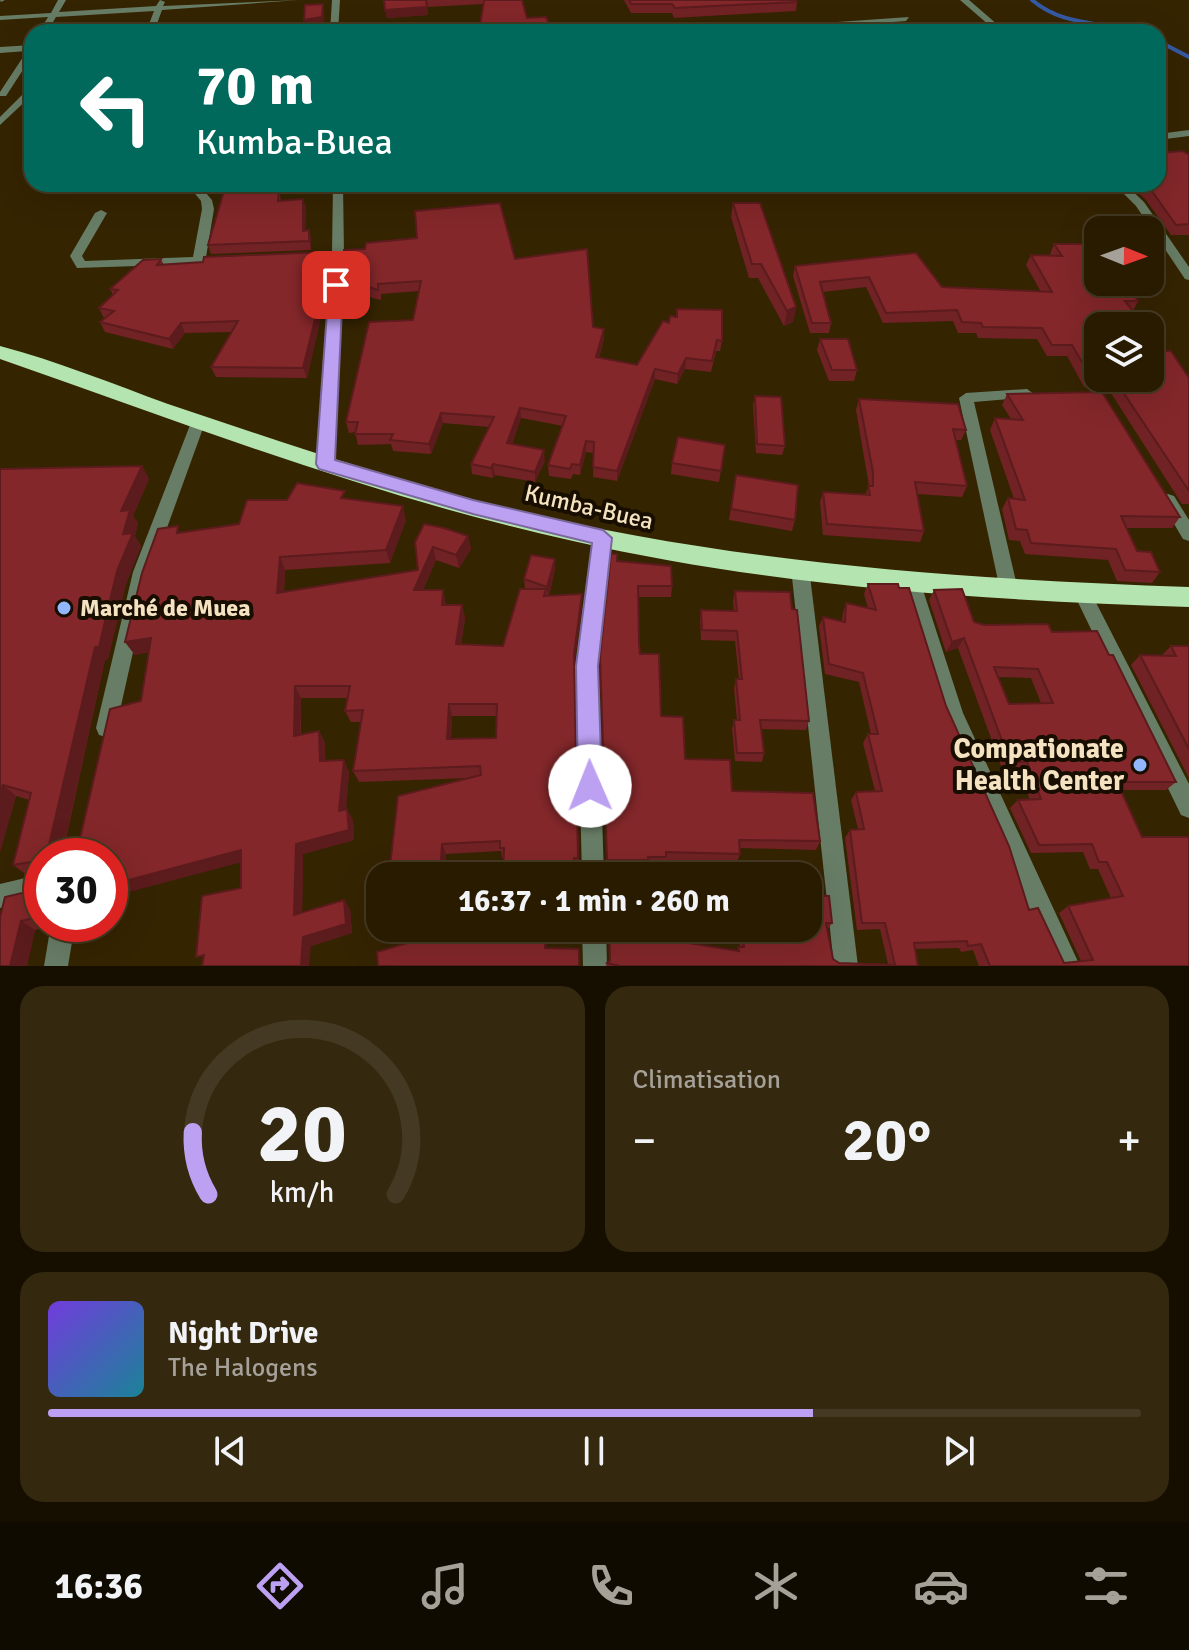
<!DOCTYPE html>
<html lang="fr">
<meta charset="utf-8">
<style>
:root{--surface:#281b00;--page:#34280f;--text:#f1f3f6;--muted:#a5a199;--line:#443922;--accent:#bca0f2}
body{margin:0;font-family:Signika,sans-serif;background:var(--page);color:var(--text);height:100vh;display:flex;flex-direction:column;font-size:30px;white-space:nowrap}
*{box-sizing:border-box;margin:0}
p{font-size:26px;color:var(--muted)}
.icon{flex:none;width:44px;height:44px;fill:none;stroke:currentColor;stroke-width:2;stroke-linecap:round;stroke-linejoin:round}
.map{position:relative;height:966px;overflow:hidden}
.side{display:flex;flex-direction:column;gap:20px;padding:20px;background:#160f00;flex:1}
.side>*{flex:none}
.hud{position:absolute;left:24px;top:24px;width:1142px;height:168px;border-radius:24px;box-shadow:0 8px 32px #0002,0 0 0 2px var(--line);background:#00695c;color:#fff;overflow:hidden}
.needle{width:52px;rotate:91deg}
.tools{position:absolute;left:1084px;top:216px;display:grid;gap:16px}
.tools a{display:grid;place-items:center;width:80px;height:80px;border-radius:16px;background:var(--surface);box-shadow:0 8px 32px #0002,0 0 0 2px var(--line);font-size:40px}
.speed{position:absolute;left:24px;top:838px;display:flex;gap:16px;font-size:40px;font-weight:700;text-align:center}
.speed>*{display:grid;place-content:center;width:104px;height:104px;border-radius:50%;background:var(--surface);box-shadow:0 8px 32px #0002,0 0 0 2px var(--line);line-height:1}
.speed .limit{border:12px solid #d22;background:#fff;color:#111}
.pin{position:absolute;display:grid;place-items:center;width:68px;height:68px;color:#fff;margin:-34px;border-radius:16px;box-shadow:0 4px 12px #0006}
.me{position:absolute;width:88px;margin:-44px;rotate:359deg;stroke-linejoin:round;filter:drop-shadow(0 0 6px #0008)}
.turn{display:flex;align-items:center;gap:28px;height:168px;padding:0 40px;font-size:36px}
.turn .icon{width:104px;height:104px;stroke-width:2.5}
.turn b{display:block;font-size:56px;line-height:68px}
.big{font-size:60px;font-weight:800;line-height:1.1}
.side .card{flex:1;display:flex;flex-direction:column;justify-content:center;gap:12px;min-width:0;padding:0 28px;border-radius:24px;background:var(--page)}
.side .dial{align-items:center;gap:0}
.dial svg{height:208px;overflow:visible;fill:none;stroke:var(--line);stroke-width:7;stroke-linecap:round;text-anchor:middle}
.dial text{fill:var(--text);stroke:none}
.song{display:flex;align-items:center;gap:24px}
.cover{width:96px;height:96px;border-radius:12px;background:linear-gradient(135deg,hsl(260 70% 55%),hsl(190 70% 35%))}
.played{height:8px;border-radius:4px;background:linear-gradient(90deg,var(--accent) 70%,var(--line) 70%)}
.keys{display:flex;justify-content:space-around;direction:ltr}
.heat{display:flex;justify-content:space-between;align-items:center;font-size:44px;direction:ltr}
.side .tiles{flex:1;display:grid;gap:20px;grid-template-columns:1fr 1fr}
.card:last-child{grid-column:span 2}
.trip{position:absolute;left:366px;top:862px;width:456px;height:80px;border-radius:24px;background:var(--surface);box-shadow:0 8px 32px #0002,0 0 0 2px var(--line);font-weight:800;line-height:80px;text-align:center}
.tabs{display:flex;height:128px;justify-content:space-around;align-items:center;background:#100b00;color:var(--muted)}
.tabs .icon{width:56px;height:56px}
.tabs .on{color:var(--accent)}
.tabs b{font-size:36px;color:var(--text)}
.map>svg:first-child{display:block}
</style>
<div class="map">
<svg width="1189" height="966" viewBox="0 0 1189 966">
<rect width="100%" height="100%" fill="#352400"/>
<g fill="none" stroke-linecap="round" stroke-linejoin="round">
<!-- stream -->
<g stroke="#355aa4" stroke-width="4">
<path d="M1032,0c31,26 65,21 102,32"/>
<path d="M1158,41l31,16"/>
</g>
<!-- minor -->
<g fill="#687d66" fill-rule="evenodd">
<path d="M0,0h5l-4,2z"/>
<path d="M58,0h8l-7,12 97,-6 4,-6 5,2 -2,4 136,-6 -137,10 -8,22h-8l8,-21 -98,6 -9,15h-8l9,-15 -48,3v-4l51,-3z"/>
<path d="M332,0h8l-2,32h-8z"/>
<path d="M960,0h9l37,32h-9z"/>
<path d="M909,17l-3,4 -148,11h-38l4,-2z"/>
<path d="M32,45v11l-26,40h-6v-4l27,-41 -27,2v-6z"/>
<path d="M27,90h5v5l-32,30v-8z"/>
<path d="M1189,130v6l-31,4v-6z"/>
<path d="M187,184h11l14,16 2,9 -8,48h20v6l-149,5 -7,-12 25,-43 6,-3 6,3 -25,43 3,5 108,-4 9,-48 -1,-8z"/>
<path d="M333,184h10l1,71 -11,209 -8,6 -8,-6 15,-205 -27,2 -6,-4 6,-4 27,-1z"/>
<path d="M1114,184h11l19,18 45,65v13l-4,-1 -49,-73z"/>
<path d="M1027,389l7,5 -2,3 -58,5 44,188 -3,5 -6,2 -6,-2 -3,-5 -41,-192 7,-5z"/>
<path d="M199,415l7,5 -55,152 -35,156 -3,7 -7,2 -7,-2 -3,-7 37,-156 59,-152z"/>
<path d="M1168,494l6,2 15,24v21l-6,-2 -23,-39 2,-4z"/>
<path d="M603,531l6,2 2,5 -14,128 7,210h-22l-5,-210 18,-128 2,-5z"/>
<path d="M800,561l6,2 3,5 49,398h-24l-43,-398 3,-5z"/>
<path d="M912,577l6,2 3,5 42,129 117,253h-25l-112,-252 -40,-130 3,-5z"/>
<path d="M1083,587l6,2 100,195v34l-8,-3 -107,-221 3,-5z"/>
<path d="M42,874v24l-42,10v-24z"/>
<path d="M51,924h24l-7,42h-24z"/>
<path d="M582,928h24l1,38h-24z"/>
</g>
<!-- trunk -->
<path fill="#b4e4b0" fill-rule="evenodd" d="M0,346c57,15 113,38 168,58 107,36 213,72 322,100 228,58 465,75 699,83v20c-206,-7 -414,-20 -616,-66 -196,-43 -384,-116 -573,-182z"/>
</g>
<!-- wall -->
<g fill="#712224" fill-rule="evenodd">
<path d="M371,0h151l5,18 26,14 -69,-28 -57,3 1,8 -41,3 -3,-18z"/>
<path d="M624,0h172l1,2 -1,9 -122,7 -2,-5h-41z"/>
<path d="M1189,155v80h-18l-25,-35 -17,-16h29z"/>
<path d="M279,189l2,12 25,6 -1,24 4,-1 2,9v11l-100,4 -3,-9 66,-55z"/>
<path d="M733,203l63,104 -3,15 -9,4 -26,-48h-9l-18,-61z"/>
<path d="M1054,244l44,18 40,39 -5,10 32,40 24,27v126h-7l-73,-114 -25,-3 -17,-31h-20l-10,-17 -59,-1 -2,-5h-18l-5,-12 -70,2 -17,-36 -43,5 8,31 -2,10h-19l-17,-57 2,-10 147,21 99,5 -15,-27 5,-10h20l-1,-1z"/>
<path d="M344,250l171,9 78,68 11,12 -5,19 38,7 32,-42 53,18 -2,10h-4l-5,21 -26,-3 -8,15 -22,-5 -38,102 -24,-4 1,-24 -8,-1 -6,23 -7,-1 -2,5 -22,-3 -1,-11 15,-39 -42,-8 -9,26 33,17 -10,21 -40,-7 -2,3 -21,-4 -1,-10 18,-37 -46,-4 -12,31 -38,-3 -2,-7 -33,1 -3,-13 -6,1 -3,-11 67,-102 6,-29 -38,3v6l-16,-4 -7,17 -14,1 -3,-10z"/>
<path d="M161,259l3,6 165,-3 -4,54 -4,1 -14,61 -91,-1 -5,-10 21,-35 -47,1 -12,16 -68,-17 -5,-10 4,-4 -5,-10 14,-13 -3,-6z"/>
<path d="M820,339l37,31 -3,11h-25l-12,-31z"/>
<path d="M1007,394l173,123 -8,11h-45l10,23 23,21 -8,11 -35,-2 -9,-21 -83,-6 -5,-13 -11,-1 -7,-31 6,-11 6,1 -24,-69 5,-12 16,1 -9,-14z"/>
<path d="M755,396l30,50 -3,9 -26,-2 -3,-48z"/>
<path d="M859,399l107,31 -5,10h-5l11,46 -5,11 -45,-3 7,37 -4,11 -97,-7 -3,-33 3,-10 42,3 4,-9 -13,-76z"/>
<path d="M725,445l-6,37 -48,-8 1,-11z"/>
<path d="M142,466l7,13 -16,37 5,7 -3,13 6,10 -15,38 -18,75 -3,1 -41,188 14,-1 63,-146 8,-49 -14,3 -10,-13 57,-110 57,-8 108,-25 59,21 -16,43 -105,7 -1,22 134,-22 -3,-28 53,-6 3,13 -12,19 -23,-8 -13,30 23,13v2h16l3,13 -4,27 42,1 22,-57 -1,-10 31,-9 -6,26 33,-2v13l-8,59 5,201 -77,-9 -1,-7 -55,3 -2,22h-55v-1l81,-97 -111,4 -6,-11 8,-49h-10l-6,-11 3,-13h-47v37l18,-4 6,12v18l24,11 -3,38 7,10 1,20 -51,14 -1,59 42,-13 6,9 2,24 -41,13 -70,-58v-26l-199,-6v68h6l-1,3 -12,3 -8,36h-27l31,-75v-17l-4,1 -14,-10 17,-65 -14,-4 -16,56v-383zM452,716h44v22l-45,1z"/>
<path d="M736,475l59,45 -3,11 -63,-11z"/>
<path d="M617,561l55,25 -1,11h-32v45l1,12 21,62 24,43 47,32 88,50 -4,9 -76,-2v6l-3,8 -72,-1v5l-18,-1v4l-40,-1 -7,-202z"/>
<path d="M868,584l78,122 83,204 35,53 17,-2 -22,-48 9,-7 43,-8 -13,-29h-8l-7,-17 -52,1 -21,-45 8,-8h12l-10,-29h-17l-45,-123 -12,4 -17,-52 5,-10 40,32 10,3 68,7 124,150 -10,8h-45l68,176h-210l-6,-16 -12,2 -2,-4 -44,1 3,17h-312l1,-3 3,-3 78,-17 49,7 1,-3h2l-2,-19h70v-33l24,28 -4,6 5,30 6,4 49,1 -8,-35 -23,1 -12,-92 5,-8 8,-1 -7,-29 5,-8 19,-1 -12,-48 5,-9h3l-12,-52 -34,-8 -6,-48 4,-9 19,4 1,-8 3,-10 22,5 -4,-14zM998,677l33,1 10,25 -32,1z"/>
<path d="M735,591l74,130 -3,9 -45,-1 3,24 -2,9 -27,-1 -3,-32 2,-9h3l-3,-32 2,-9h3l-4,-38 -34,-1 -1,-20 1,-10 33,1 -1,-10z"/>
<path d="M1171,646h18v132l-58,-113 9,-10h22z"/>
</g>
<!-- shaded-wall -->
<g fill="#5c1b1d">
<path d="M323,4l1,8v14l-18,2 -2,-8z"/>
<path d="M427,7l1,8 -41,3 -2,-8z"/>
<path d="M271,184h6l-7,15 -2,-8z"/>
<path d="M303,199l3,8 -1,33 -2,-9z"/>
<path d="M309,230l2,9v11l-2,-9z"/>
<path d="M326,252l3,10 -4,54 -3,-10z"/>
<path d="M363,285l2,11 -7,17 -2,-10z"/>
<path d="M318,307l3,10 -14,61 -4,-10z"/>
<path d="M796,307l-3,15 -9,4 3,-15z"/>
<path d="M181,323l4,10 -12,16 -4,-10z"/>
<path d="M604,329v10l-8,29v-11z"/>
<path d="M686,358l-1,11 -8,15 1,-10z"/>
<path d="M655,369v10l-38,102v-10z"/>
<path d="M520,408l1,10 -13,36 -1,-11z"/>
<path d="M441,413l2,10 -12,31 -2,-10z"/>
<path d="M586,441v11l-6,23v-10z"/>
<path d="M544,450l1,11 -10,21v-10z"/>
<path d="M493,464l2,11 -2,3 -2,-10z"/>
<path d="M142,466l7,13 -16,37 5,7 -3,13 6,10 -15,38 -18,75 -3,1 -43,195 -10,-6 -3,-4 46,-198 26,-136z"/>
<path d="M403,506l3,14 -16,43 -4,-13z"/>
<path d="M468,536l3,13 -12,19 -3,-13z"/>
<path d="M433,547l3,13 -19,43 -3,-13z"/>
<path d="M280,557l5,13 -2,36 -6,-13z"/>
<path d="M555,559v11l-7,28 -1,-11z"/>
<path d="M443,590l3,13 -1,15 -3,-13z"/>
<path d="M582,594v13l-8,59 5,201 -5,-213z"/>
<path d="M462,605l3,13 -6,39 -3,-13z"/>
<path d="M151,638l9,12 -25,5 -10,-13z"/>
<path d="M964,638l-6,10 -12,4 6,-10z"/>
<path d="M295,686l6,12 -1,50 -6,-12z"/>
<path d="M449,704l3,12 -2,35 -3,-12z"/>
<path d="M319,731l6,12 1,29 -6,-11z"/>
<path d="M344,760l5,12 -4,50 -6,-11z"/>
<path d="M3,785l13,11 -16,56v-58z"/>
<path d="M347,809l6,11 1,20 -51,14 -1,70 -8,-9 2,-71z"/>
<path d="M442,844l4,10 -2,22h-3l-1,-3z"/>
<path d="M241,850l9,10 -140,37v-12z"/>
<path d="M42,892v32l-8,-6z"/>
<path d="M344,900l6,9 2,24 -41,13 -2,20h-8l2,-29z"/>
<path d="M21,921l14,9 -8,36h-17z"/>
<path d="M546,928h2l-2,28 -1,-8z"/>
</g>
<!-- building -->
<g fill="#83272a" stroke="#5c1b1d" stroke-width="2" fill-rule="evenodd">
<path d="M384,0h42l1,7 -42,3z"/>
<path d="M484,0h38l5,18 19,-1 7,15h-74z"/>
<path d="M629,0h167l1,2 -122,6 -3,-4h-41z"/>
<path d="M323,4l-1,13 -18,3 1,-15z"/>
<path d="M303,28h19l-1,4h-18z"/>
<path d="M1183,151l6,4v69l-13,1 -25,-35 -6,-6h13v-31z"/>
<path d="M226,184h45l-3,7 11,-2 -1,12 25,-2v32l6,-1v11l-101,4z"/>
<path d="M500,203l15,56 72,-10 6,78 11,2 -8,28 41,8 26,-44 6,2 1,-7 7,1v-8l45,1v31l-5,-1 -5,21 -26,-3 -8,16 -23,-5 -38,102 -24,-4 1,-25 -8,-1 -6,24 -8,-1 -2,5 -22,-4 18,-49 -46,-8 -13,35 37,7 -9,22 -42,-8 -2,4 -20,-4 23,-47 -53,-4 -12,31 -39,-4 3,-6h-38l3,-12h-12l23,-100 44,-2 8,-39 -43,3v6l-15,-5 -7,18 -15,1 3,-54 21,-1 1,-6 51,-5 -2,-27z"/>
<path d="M733,203h27l36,104 -9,4 -26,-47h-9z"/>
<path d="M1054,244h31l13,18v20h27l13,19h-13l20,25h-47v52l-8,-2 -18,-31h-20l-10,-17 -59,-1 -2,-4 -19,-1 -5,-12 -71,3 -17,-36 -49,5 11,41h-19l-17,-57 121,-13 26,34 110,5 -21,-37 31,1z"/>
<path d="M326,252l-4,54 -4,1 -15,61 -92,-1 27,-46 -57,2 -12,16 -69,-17 14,-11 -15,-3 19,-18 -8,-1 33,-29 18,-1 -4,6 46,-3 1,-5z"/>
<path d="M1150,332l15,19h6l18,27v113l-74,-111 -13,-2h48z"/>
<path d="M820,339h28l9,31h-25z"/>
<path d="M1102,392l78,125 -59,-1 16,35 14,1 9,20 -35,-2 -9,-21 -85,-6 -4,-13 -11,-1 -8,-31 17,2 -30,-82 28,2 -16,-26z"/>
<path d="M755,396l26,1 4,49 -28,-2z"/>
<path d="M859,399l99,5 8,26 -13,-1 14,57 -52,-4 9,49 -97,-7 -4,-32 47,3 -2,-9h5v-14z"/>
<path d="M678,437l47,8 -4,26 -49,-8z"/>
<path d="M142,466l-21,45 9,-1 -7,24 10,-1 -16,38 -18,76h-4l-46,198 3,4 26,-2 32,-138 31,-8 10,-63 -26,4 17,-69 16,-44 20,-3 -1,7 62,-9 8,-24h40l10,-17 48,8 -4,7 62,8 -17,44 -106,7 -3,36 141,-23 -3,-28 9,-18 20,4 24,8 -12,19 -23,-8 -19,43h29l-1,15h20l-6,39 47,2 17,-57h26l-2,7 38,-2 -8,60 4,204h-4v18h-71l1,-28h-4v-7l-58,3 -2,29 -51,2 9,-79 83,-21 -1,-9 -127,5 10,-61 -18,1 5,-25h-55l-1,50 25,-5 1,30 24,-1 -5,51 8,-2 2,21 -53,14 -2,71 50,-15 2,24 -43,13 -2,29h-99l2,-11 -8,2 6,-61 39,-8v-38l-131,35v-29h-68v36l-8,26 -13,3 -11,45h-10v-49l5,-20 26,-6v-29l-18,3 18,-72 -28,-8 -3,9v-325zM449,704h48l-1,34 -49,1z"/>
<path d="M736,475l62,10 -3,35 -64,-11z"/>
<path d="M611,554h6v7l54,5 1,20h-34l1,56 1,12h19l2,62 22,1 2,42 45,1 2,31 81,2 7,48 -81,-1 1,14 -74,-2v5h-18v3h-41l-7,-204z"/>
<path d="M531,555l24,4 -8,28 -23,-8z"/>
<path d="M868,584h30l1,4h10l37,118 63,140 20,64 9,-2 26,55 29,-3 -25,-54 55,-10 -16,-34h-8l-7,-18 -53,1 -21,-45 23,-1 -14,-37h-17l-46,-124 -12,4 -18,-52 28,-1 12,33 10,3 64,-1 4,8 45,-1 12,24h4l63,127h-59l25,55h47v129h-199l-9,-22 -13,2 -1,-5 -53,2 4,23h-298l-13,-3 3,-3 -1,-32 16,2v-2h11l52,10v5l51,8 -1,-4h6l-2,-19h66v-33l21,1 3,27h-6l7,36 6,4 56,2 -10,-42h-23l-12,-93 14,-1 -8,-37 26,-1 -14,-57h10l-15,-61 -34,-9 -6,-47 22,5 1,-19 30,7zM994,667l44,2 15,34 -44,1z"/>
<path d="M735,591l55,1 2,17 5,1 12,111 -49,-1 4,33h-27l-3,-33h6l-4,-41h6l-5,-48 -35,-1 -1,-20 36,1z"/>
<path d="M1171,646h18v103l-49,-94 36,1z"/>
<path d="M457,928h89l-1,20 34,1v17h-201l-1,-14z"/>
</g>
<!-- route -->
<path fill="#bca0f2" stroke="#7a689d" stroke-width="2" d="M336,281l7,4 -8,175 138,40 130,30 9,8 -14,128 4,120 -3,8 -9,4 -8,-4 -4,-8 -2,-120 16,-123 -119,-29 -154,-45 -3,-5 13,-179z"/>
<!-- markers -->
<g fill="#92b7fd" stroke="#180e00" stroke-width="3">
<circle cx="64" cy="608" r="8"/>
<circle cx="1140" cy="765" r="8"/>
</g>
<g text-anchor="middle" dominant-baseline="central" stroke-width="8" stroke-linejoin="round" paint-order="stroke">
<!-- street labels -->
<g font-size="24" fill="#f4e2c1" stroke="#180e00">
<text transform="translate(589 507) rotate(13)">Kumba-Buea</text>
</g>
<!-- poi labels -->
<g font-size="24" font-weight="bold" fill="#f4e2c1" stroke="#180e00" text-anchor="start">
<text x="80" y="608">Marché de Muea</text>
</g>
<!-- near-poi labels -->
<g font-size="28" font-weight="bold" fill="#f4e2c1" stroke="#180e00" text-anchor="end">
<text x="1124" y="749">Compationate<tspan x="1124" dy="32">Health Center</tspan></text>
</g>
</g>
</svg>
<div class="tools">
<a><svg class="needle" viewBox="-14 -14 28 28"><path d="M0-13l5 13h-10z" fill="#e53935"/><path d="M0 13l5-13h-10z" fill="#a5a199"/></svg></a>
<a><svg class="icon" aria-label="layers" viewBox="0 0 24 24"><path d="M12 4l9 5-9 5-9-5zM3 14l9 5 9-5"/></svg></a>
</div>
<div class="speed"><div class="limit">30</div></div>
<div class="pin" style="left:336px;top:285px;background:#d93025"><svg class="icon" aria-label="arrive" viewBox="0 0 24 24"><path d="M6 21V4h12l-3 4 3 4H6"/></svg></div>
<svg class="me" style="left:590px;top:786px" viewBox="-20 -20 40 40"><circle r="19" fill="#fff"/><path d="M0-13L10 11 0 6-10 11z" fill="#bca0f2"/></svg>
<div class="trip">16:37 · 1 min · 260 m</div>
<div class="hud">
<div class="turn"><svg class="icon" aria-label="left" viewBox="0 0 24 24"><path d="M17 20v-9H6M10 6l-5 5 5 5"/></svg><div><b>70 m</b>Kumba-Buea</div></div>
</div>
</div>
<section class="side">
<div class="tiles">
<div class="card dial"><svg viewBox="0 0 100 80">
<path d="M14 69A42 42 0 1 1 86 69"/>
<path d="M14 69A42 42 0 0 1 8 45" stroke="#bca0f2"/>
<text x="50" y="56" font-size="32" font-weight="700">20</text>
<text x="50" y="72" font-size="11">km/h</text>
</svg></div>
<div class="card"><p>Climatisation</p>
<div class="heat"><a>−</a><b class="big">20°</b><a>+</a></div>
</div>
<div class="card">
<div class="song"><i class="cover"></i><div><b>Night Drive</b><p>The Halogens</p></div></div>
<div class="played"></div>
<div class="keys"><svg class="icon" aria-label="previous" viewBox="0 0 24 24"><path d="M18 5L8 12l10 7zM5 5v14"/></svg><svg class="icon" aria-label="pause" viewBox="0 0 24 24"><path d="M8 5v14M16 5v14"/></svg><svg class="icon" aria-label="next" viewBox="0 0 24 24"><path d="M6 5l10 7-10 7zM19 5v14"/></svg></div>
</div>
</div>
</section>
<nav class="tabs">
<b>16:36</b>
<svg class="icon on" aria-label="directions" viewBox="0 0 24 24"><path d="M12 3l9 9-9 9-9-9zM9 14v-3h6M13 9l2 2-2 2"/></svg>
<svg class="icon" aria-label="music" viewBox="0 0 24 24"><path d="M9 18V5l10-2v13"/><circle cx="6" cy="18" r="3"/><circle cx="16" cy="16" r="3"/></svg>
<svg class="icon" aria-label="phone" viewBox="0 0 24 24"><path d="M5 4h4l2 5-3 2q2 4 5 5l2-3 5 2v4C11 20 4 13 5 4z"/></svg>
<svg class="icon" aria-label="climate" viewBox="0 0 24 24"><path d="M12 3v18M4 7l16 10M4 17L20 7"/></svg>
<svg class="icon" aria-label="car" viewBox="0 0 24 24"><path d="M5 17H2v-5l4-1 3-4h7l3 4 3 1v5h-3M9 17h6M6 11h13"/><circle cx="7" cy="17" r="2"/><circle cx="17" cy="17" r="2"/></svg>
<svg class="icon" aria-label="filters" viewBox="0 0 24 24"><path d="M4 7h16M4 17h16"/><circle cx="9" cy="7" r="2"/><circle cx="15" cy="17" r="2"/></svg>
</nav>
